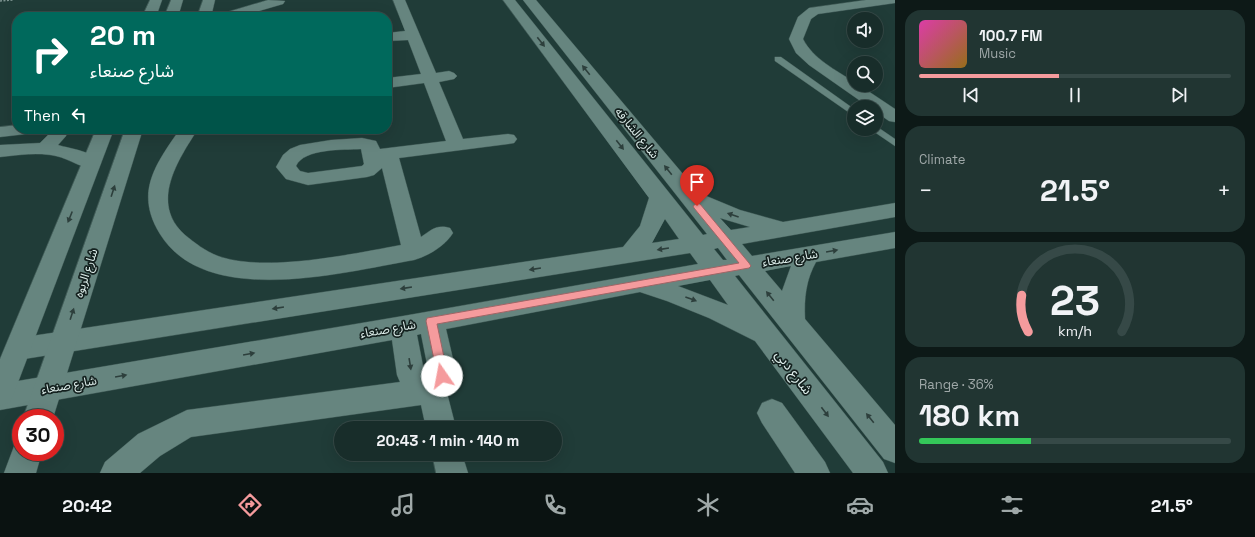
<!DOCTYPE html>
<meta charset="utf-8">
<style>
:root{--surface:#182d2a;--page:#213532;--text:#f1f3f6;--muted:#9fa8a8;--line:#364947;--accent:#f59b9d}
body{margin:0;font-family:"Space Grotesk","Noto Sans Arabic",sans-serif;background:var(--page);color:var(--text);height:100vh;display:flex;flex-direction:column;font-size:15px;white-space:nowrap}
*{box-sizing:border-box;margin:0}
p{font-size:13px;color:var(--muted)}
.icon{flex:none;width:22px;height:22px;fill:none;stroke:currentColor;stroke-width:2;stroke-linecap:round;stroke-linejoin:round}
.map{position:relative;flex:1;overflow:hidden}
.sheet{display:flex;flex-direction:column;gap:10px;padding:10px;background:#0d1917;width:360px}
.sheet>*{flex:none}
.top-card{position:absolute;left:12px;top:12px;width:380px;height:122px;border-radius:16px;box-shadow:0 4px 16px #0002,0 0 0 1px var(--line);background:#00695c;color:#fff;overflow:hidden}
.fabs{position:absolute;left:847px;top:12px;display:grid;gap:8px}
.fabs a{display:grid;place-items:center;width:36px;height:36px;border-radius:50%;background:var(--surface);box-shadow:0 4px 16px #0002,0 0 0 1px var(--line);font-size:20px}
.speed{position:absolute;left:12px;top:409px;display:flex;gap:8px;font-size:20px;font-weight:700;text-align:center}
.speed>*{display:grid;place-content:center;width:52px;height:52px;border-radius:50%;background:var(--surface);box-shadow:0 4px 16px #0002,0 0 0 1px var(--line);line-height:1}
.speed .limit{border:6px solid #d22;background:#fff;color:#111}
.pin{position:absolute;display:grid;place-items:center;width:34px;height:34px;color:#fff;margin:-41px -17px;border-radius:50% 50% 50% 0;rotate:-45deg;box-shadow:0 0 4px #0007}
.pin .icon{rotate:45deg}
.me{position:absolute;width:44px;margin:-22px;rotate:348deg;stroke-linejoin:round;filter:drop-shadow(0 0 3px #0008)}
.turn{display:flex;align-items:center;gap:14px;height:84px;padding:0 12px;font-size:18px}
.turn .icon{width:52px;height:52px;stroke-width:2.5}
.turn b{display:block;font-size:28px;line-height:34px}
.then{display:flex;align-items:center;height:38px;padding:0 12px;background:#0003;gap:8px;font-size:15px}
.big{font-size:30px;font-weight:700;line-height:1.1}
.sheet .widget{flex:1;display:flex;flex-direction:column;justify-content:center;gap:6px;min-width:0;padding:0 14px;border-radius:16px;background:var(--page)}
.sheet .dial{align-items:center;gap:0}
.dial svg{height:104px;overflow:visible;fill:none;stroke:var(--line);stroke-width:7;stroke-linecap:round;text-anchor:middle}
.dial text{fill:var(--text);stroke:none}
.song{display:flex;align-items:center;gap:12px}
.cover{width:48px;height:48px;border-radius:6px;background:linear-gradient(135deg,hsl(320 70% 55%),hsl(40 70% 35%))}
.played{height:4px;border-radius:2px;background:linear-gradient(90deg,var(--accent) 45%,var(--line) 45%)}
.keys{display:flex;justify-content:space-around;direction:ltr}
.heat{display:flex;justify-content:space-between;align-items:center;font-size:22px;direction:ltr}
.charge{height:6px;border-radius:3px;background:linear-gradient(90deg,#34c759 36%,var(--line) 0)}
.trip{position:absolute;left:334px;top:421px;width:228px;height:40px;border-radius:20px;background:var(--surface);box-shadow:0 4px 16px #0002,0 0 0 1px var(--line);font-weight:700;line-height:40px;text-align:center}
.tabs{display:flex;height:64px;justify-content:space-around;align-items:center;background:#0a1211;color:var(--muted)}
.tabs .icon{width:28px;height:28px}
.tabs .selected{color:var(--accent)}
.tabs b{font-size:18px;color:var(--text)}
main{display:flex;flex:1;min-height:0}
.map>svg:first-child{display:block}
</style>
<main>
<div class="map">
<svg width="895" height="473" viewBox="0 0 895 473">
<rect width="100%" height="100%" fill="#203c38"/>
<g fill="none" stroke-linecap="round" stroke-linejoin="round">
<!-- service casing -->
<g stroke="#3e5854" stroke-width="1">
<g id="service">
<path d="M775,57h6l73,52v7l-79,-55z"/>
<path d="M876,126l19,13v7l-22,-15 -1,-2h4z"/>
</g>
</g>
<!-- minor casing -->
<g stroke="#3e5854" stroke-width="1">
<g id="minor">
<path d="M203,0h12l-4,17h-14z"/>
<path d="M268,0l17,1 -2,3 -45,13h-19l2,-3z"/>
<path d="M393,0h12l31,73 13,-2 5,2 3,3 -3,3 -15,3 24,57 45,-5 6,1 3,4 -3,4 -6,1 -109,14 22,79c10,-7 16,-13 29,-9l3,5c-8,13 -25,23 -39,27 -70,12 -208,49 -254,-26 -26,-42 -4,-70 20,-105h18c-20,31 -49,74 -13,106 10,8 20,16 33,21 47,17 134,-2 183,-11l-19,-77 -8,7 -7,2 -59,8 -22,-6 -10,-12 7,-12 7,-6 10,-4 31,-5 31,-2 14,3 4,8 66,-8 -22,-58 -37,5v-10l34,-4 -13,-34 -21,1v-8l18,-2zM361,149l3,15 -2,2 -54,7 -8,-2 -4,-5c8,-18 48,-16 65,-17z"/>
<path d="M503,0h12l188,235 4,-1 -184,-234h13l163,193 41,17 43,12 112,-19v14l-153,27 10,12 143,-24v16l-79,14c-10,18 -12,36 -11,57l90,106v38l-11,-4 -145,-184 -4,1 148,186 5,11h-35l-98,-132 -46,-23 -42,-17 -27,-9 -194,37 11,47 -10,17 9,35h-30l-5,-23 -230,32 -31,19 -20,17h-40l5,-11 33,-28 49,-24 213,-28 -3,-7 -5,-35 -392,70v-26l403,-68 295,-52 -8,-11 -672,107 -9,-3 -4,-8 4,-8 9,-3 605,-91 17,-21 9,-28zM720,218l30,9 -19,3zM665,219l14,20 -27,4zM718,248l9,12h-4l-9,-11zM791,266l-9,25 -17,-20zM710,280l18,25 -50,-19zM421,334l8,40 -1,1 -4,-4 -7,-36z"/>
<path d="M866,0h29v3l-77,11 -7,5 -8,20c10,20 33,31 51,43v3h5l36,24v13l-6,-1 -13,-9v-5h-7l-60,-42 -13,-12 -7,-14 9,-22 11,-9z"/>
<path d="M17,125v4h21l-3,4 -35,4v-10z"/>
<path d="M50,129h18l-2,7 -8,9c13,4 35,6 43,18l-3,4c-15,4 -27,-8 -42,-11 -18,-4 -37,-1 -56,1v-12l40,-2 8,-8z"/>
<path d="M772,399l10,4 43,59 5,11h-35l-33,-50 -5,-10 5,-10z"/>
<path d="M432,454h30l6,19h-32z"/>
</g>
</g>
<!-- tertiary casing -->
<g stroke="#3e5854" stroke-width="1">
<g id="tertiary">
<path d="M150,0h12l-6,17h-14z"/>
<path d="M171,0h12l-5,17h-14z"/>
<path d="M96,129h18l-100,264 -4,9 -10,4v-47z"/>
<path d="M125,129h18l-90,289h-30z"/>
<path d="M21,439v13h21l-6,21h-32l12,-32z"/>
</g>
</g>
<!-- path -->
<path stroke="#7e9491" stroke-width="1.5" stroke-dasharray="2 1.5" stroke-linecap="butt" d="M0,1l13,-1"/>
<!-- service -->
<use href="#service" fill="#66857f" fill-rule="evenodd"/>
<!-- minor -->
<use href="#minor" fill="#66857f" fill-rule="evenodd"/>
<!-- tertiary -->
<use href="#tertiary" fill="#66857f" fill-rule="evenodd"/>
</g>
<!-- one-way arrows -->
<defs><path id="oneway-solid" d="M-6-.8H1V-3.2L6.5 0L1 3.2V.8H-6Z"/></defs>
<g fill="#2d3f3c">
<use href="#oneway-solid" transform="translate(541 42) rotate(52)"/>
<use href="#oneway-solid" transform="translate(586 70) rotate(-129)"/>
<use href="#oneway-solid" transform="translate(620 145) rotate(52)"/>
<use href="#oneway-solid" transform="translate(668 170) rotate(-129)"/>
<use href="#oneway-solid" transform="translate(113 191) rotate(-72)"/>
<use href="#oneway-solid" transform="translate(733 215) rotate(-161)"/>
<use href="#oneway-solid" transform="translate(70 217) rotate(112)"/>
<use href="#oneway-solid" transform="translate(663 249) rotate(171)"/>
<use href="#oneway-solid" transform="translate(832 251) rotate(-10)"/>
<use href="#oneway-solid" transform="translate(535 269) rotate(171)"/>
<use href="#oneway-solid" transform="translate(406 288) rotate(171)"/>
<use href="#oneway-solid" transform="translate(770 296) rotate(-129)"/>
<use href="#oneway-solid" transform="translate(691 299) rotate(20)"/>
<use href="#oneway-solid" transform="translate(278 308) rotate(171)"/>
<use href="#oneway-solid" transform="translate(72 314) rotate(-72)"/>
<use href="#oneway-solid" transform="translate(249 354) rotate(-10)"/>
<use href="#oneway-solid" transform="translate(410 364) rotate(81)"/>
<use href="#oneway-solid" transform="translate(121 376) rotate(-10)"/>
<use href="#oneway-solid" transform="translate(825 412) rotate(53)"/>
<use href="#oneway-solid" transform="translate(870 418) rotate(-129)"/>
</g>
<!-- route -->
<path fill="#f59b9d" stroke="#9f6566" d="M697,203l3,1 49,59 2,3 -2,2 -312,56 11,52 -1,3 -5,2 -4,-2 -12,-58 1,-3 312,-55 -45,-55 -1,-2z"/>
<g text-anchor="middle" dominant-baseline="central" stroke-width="3.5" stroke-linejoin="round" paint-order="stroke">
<!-- street labels -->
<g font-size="12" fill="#ddedea" stroke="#14211f">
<text transform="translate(637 133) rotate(51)">شارع الشارقه</text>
<text transform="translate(790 258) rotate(-9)">شارع صنعاء</text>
<text transform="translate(86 273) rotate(-72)">شارع الربوه</text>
<text transform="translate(388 329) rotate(-10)">شارع صنعاء</text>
<text transform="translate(69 385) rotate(-10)">شارع صنعاء</text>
</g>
<!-- near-street labels -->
<g font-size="14" fill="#ddedea" stroke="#14211f">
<text transform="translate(794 372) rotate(53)">شارع دبي</text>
</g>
</g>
</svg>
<div class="fabs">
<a><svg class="icon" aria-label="sound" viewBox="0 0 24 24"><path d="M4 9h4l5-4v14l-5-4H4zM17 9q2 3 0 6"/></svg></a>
<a><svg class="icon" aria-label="search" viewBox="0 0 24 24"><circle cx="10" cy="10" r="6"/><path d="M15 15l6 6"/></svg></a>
<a><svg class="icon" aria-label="layers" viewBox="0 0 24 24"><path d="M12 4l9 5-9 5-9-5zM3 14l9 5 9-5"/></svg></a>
</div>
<div class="speed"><div class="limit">30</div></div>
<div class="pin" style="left:697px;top:206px;background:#d93025"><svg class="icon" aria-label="arrive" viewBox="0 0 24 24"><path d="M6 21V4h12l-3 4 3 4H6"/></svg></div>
<svg class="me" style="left:442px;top:376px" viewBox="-20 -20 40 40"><circle r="19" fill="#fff"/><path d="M0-13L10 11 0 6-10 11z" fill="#f59b9d"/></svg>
<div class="trip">20:43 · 1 min · 140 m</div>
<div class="top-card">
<div class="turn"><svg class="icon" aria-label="right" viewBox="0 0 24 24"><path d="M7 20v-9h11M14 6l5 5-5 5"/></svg><div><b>20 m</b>شارع صنعاء</div></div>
<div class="then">Then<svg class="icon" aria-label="left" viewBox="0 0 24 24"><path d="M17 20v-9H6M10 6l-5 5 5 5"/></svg></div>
</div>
</div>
<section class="sheet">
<div class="widget">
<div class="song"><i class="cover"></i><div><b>100.7 FM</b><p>Music</p></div></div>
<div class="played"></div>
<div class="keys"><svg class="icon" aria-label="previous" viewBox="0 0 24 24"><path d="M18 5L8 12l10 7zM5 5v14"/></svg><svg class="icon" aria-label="pause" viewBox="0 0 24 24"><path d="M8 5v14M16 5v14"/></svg><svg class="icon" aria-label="next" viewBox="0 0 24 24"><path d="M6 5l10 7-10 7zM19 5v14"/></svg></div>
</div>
<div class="widget"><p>Climate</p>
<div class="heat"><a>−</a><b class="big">21.5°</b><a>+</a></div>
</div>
<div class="widget dial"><svg viewBox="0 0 100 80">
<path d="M14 69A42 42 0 1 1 86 69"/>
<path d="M14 69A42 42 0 0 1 9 41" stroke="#f59b9d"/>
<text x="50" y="56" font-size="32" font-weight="700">23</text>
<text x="50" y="72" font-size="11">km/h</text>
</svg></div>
<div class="widget"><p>Range · 36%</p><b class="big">180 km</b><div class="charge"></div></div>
</section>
</main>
<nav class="tabs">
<b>20:42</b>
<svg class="icon selected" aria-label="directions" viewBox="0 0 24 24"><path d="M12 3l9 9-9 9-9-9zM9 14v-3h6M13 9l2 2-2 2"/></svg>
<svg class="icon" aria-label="music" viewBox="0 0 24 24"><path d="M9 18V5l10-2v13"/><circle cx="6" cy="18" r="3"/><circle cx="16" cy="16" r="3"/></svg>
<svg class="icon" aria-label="phone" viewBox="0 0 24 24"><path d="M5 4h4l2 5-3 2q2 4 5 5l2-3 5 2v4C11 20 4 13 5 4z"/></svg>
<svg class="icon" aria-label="climate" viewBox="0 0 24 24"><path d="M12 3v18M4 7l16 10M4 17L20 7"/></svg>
<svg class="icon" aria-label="car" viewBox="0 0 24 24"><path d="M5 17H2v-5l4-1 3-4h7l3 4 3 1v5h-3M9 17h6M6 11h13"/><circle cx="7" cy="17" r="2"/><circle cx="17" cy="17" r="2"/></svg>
<svg class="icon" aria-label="filters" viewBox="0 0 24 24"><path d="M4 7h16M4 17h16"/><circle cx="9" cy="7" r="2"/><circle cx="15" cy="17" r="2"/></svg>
<b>21.5°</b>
</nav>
